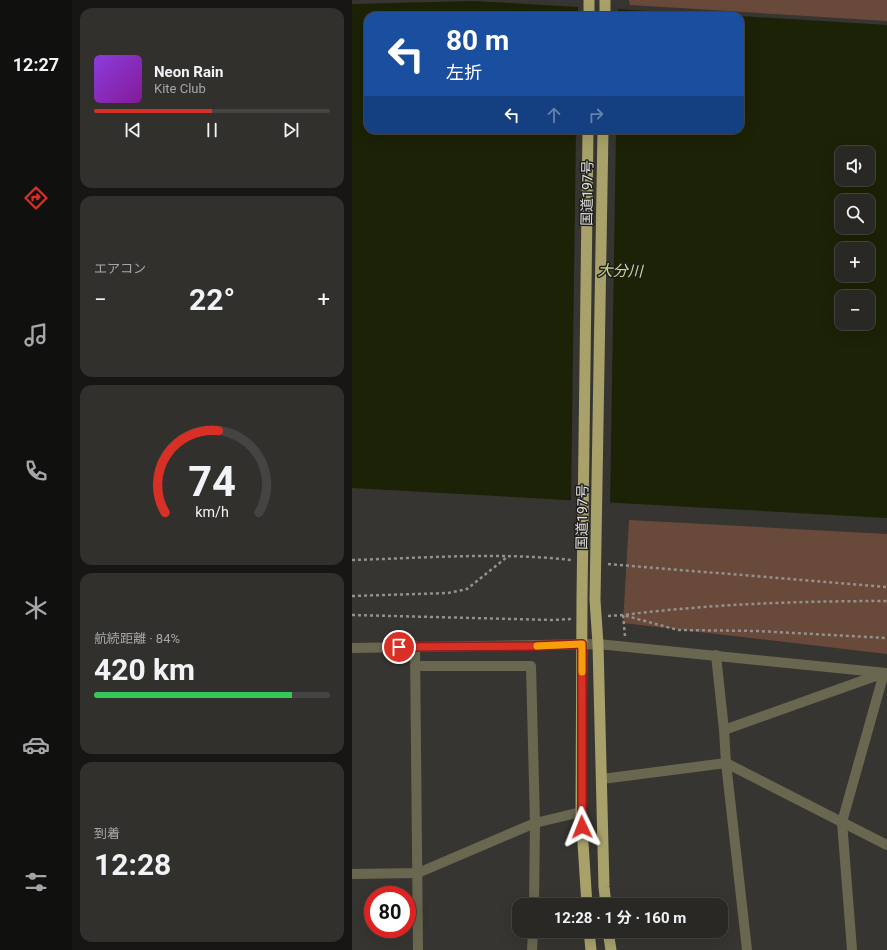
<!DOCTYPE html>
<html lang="ja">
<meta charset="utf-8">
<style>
:root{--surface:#292825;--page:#31302d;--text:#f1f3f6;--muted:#a5a6a7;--line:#454442;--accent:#d93025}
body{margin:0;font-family:Roboto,"Noto Sans JP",sans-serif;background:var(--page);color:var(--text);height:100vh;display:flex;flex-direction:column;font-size:15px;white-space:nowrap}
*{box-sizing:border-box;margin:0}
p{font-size:13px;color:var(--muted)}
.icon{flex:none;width:22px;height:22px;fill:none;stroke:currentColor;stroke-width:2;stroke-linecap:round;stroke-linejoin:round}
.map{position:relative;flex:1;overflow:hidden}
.drawer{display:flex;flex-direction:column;gap:8px;padding:8px;background:#171614;width:280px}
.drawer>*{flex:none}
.banner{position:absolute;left:12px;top:12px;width:380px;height:122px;border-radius:12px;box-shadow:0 4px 16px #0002,0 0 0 1px var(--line);background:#1a4fa0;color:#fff;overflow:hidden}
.buttons{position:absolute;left:483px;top:146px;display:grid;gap:8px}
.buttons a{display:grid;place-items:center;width:40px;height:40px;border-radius:8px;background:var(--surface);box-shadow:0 4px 16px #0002,0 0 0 1px var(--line);font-size:20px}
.speed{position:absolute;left:12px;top:886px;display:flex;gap:8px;font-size:20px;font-weight:700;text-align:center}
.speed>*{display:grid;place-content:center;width:52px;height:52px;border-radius:50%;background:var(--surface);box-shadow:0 4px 16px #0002,0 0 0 1px var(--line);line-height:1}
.speed .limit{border:6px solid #d22;background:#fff;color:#111}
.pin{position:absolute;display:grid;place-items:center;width:34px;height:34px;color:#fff;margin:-17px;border:2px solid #fff;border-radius:50%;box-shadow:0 1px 4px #0007}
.me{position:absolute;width:44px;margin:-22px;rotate:358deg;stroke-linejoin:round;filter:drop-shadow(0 0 3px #0008)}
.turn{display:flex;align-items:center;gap:14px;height:84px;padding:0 16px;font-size:18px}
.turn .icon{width:52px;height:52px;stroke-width:2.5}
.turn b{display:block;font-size:28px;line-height:34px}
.lanes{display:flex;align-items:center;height:38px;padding:0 16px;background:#0003;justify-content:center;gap:20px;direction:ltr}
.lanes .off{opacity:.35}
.big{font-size:30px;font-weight:700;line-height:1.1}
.drawer .card{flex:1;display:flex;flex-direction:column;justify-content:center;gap:6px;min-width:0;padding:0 14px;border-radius:12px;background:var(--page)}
.drawer .dial{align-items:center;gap:0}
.dial svg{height:104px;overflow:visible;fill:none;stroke:var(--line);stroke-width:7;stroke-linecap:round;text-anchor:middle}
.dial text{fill:var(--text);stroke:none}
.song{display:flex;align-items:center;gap:12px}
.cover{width:48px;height:48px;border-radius:6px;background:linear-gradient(135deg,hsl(270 70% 55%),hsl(290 70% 35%))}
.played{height:4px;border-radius:2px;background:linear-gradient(90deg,var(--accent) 50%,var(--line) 50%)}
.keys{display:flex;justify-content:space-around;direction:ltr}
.heat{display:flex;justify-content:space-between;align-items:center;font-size:22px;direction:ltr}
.charge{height:6px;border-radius:3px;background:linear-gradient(90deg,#34c759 84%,var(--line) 0)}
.trip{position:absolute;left:160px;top:898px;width:216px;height:40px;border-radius:12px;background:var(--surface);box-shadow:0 4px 16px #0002,0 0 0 1px var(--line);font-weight:700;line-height:40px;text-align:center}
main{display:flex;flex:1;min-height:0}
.tabs{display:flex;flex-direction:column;width:72px;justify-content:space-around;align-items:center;background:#10100f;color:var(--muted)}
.tabs .icon{width:28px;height:28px}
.tabs .current{color:var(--accent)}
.tabs b{font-size:18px;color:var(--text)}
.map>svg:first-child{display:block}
</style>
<main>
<nav class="tabs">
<b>12:27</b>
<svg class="icon current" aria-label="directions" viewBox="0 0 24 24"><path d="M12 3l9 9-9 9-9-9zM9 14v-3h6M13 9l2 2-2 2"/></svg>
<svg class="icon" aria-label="music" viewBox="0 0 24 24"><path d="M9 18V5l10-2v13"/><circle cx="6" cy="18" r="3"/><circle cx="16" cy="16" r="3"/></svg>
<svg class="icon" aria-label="phone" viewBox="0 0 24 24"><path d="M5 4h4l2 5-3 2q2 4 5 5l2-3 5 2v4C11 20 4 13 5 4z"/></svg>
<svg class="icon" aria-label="climate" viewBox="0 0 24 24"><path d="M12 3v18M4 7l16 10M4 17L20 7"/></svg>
<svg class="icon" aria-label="car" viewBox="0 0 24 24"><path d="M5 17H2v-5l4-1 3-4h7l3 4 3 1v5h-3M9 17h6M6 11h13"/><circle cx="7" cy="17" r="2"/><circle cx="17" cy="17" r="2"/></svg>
<svg class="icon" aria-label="filters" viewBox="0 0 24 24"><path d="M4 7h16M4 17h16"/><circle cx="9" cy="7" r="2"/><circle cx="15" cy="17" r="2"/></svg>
</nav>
<section class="drawer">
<div class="card">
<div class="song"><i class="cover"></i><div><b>Neon Rain</b><p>Kite Club</p></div></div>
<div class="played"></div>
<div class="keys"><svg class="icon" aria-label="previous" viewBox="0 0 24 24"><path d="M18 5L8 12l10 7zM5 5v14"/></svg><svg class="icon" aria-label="pause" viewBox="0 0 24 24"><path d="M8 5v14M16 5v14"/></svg><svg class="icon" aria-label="next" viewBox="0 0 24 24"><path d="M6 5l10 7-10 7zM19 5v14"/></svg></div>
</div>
<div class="card"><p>エアコン</p>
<div class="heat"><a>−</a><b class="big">22°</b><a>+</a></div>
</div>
<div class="card dial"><svg viewBox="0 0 100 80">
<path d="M14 69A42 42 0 1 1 86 69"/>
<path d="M14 69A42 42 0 0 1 55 6" stroke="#d93025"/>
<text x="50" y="56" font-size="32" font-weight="700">74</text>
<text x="50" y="72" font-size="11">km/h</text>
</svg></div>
<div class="card"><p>航続距離 · 84%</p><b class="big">420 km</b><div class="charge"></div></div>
<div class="card"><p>到着</p><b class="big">12:28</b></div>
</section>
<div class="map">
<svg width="535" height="950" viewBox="0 0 535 950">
<rect width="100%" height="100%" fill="#373531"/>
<!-- green -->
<g fill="#694a3a">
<path d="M277,0h258v21l-257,-16z"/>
<path d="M277,520l258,14v120l-264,-31z"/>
</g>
<!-- water -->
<path fill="#1c2205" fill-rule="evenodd" d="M121,1l262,15h-367v114h372v-114l147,9v493l-535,-30v-484zM490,153h26v26h-26zM490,201h26v26h-26zM490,249h26v26h-26zM490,297h26v26h-26z"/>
<!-- pier -->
<g fill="#373531">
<path d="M226,5l40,2v9h-40z"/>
<path d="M224,130h40l-6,375 -39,-3z"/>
</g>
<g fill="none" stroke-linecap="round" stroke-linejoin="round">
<!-- path -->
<g stroke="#92918d" stroke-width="2.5" stroke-dasharray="3 3" stroke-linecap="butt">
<path d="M0,560c73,-2 147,-8 219,0"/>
<path d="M256,564l279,23"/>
<path d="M0,596l96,-3 19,-4 40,-32"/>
<path d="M0,615l200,5 19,-1"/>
<path d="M256,616l15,-1 55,15 79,1 130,7"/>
<path d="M273,636l-2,-21c87,-11 176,-14 264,-14"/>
</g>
<!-- minor -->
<g stroke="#6a6750" stroke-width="10">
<path d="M63,646l3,304"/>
<path d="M364,655l8,75"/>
<path d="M63,666h116l4,157 -1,82"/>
<path d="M250,779l124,-16 161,82"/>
<path d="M0,874l66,-1 117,-50 46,-11"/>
<path d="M180,950l1,-19"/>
<path d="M395,950l-21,-187 -2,-33 160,-57"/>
<path d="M500,950l-10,-128 42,-149"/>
</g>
<!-- tertiary -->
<path stroke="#6a6750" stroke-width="10" d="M0,648l246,-4 289,29"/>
<!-- trunk -->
<g stroke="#a8a26a" stroke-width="11">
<path d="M237,16v-16"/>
<path d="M253,16v-16"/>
<path d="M251,130l-8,470 3,44 6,243 2,18"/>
<path d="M235,905l-6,-93 1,-213 6,-469"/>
<path d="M237,931l2,19"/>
<path d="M256,931l3,19"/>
</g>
</g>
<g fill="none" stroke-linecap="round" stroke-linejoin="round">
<!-- route casing -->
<g stroke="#8d1f18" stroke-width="10">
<path id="route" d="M47,647l134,-1 49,-2v183"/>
</g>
<!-- route -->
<use href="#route" stroke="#d93025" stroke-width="7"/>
<!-- slow -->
<path stroke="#f59e0b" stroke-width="7" d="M185,646l45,-2v28"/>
</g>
<g text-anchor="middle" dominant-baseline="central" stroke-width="3" stroke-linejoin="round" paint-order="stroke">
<!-- street labels -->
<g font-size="14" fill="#e1e0dd" stroke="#1e1d1b">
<text transform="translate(235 193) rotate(-89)">国道197号</text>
<text transform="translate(230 517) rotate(-89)">国道197号</text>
</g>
<!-- water labels -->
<g font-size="15" font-style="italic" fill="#c8dd89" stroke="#1e1d1b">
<text transform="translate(268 271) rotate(1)">大分川</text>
</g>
</g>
</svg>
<div class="buttons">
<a><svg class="icon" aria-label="sound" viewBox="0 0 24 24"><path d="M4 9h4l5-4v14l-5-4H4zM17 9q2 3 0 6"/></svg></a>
<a><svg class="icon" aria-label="search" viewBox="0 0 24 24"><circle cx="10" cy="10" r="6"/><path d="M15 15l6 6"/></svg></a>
<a>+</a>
<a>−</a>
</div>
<div class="speed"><div class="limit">80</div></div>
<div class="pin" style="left:47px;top:647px;background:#d93025"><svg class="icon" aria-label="arrive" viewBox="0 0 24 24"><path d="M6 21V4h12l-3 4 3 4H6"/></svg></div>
<svg class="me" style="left:230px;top:827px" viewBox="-20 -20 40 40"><path d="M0-17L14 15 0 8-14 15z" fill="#d93025" stroke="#fff" stroke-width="4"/></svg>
<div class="trip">12:28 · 1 分 · 160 m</div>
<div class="banner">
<div class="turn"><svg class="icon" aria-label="left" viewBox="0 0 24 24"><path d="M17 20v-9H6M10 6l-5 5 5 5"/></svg><div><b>80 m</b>左折</div></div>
<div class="lanes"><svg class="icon" aria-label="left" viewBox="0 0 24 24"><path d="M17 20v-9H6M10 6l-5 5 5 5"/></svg><svg class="icon off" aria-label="ahead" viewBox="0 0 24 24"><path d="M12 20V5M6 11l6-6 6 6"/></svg><svg class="icon off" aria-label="right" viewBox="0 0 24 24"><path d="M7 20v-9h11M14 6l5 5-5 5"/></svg></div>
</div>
</div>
</main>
